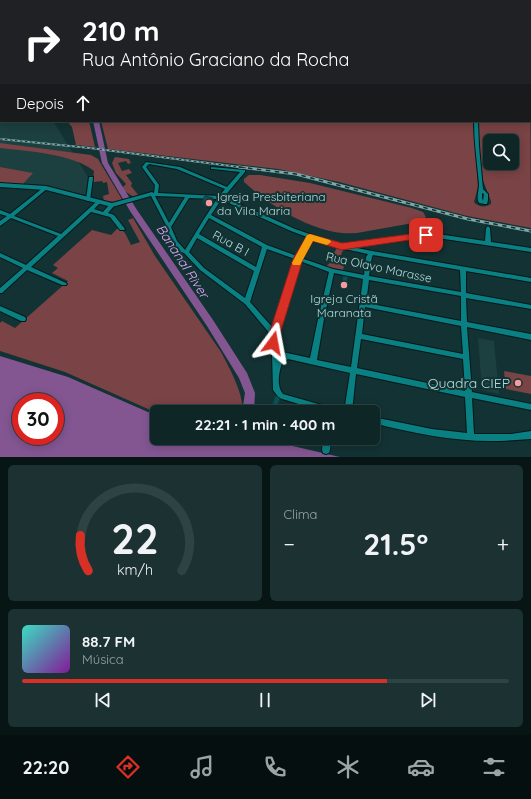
<!DOCTYPE html>
<html lang="pt">
<meta charset="utf-8">
<style>
:root{--surface:#0e2626;--page:#1c3232;--text:#f1f3f6;--muted:#9ba5a7;--line:#2e4343;--accent:#d93025}
body{margin:0;font-family:Quicksand,sans-serif;background:var(--page);color:var(--text);height:100vh;display:flex;flex-direction:column;font-size:15px;white-space:nowrap}
*{box-sizing:border-box;margin:0}
p{font-size:13px;color:var(--muted)}
.icon{flex:none;width:22px;height:22px;fill:none;stroke:currentColor;stroke-width:2;stroke-linecap:round;stroke-linejoin:round}
.map{position:relative;height:457px;overflow:hidden}
.details{display:flex;flex-direction:column;gap:8px;padding:8px;background:#081515;flex:1}
.details>*{flex:none}
.top-card{position:absolute;left:0px;top:0px;width:531px;height:122px;box-shadow:0 2px 10px #0003,0 0 0 1px var(--line);background:#202124;color:#fff;overflow:hidden}
.tools{position:absolute;left:483px;top:134px;display:grid;gap:8px}
.tools a{display:grid;place-items:center;width:36px;height:36px;border-radius:6px;background:var(--surface);box-shadow:0 2px 10px #0003,0 0 0 1px var(--line);font-size:20px}
.speed{position:absolute;left:12px;top:393px;display:flex;gap:8px;font-size:20px;font-weight:700;text-align:center}
.speed>*{display:grid;place-content:center;width:52px;height:52px;border-radius:50%;background:var(--surface);box-shadow:0 2px 10px #0003,0 0 0 1px var(--line);line-height:1}
.speed .limit{border:6px solid #d22;background:#fff;color:#111}
.pin{position:absolute;display:grid;place-items:center;width:34px;height:34px;color:#fff;margin:-17px;border-radius:8px;box-shadow:0 2px 6px #0006}
.me{position:absolute;width:44px;margin:-22px;rotate:13deg;stroke-linejoin:round;filter:drop-shadow(0 0 3px #0008)}
.turn{display:flex;align-items:center;gap:14px;height:84px;padding:0 16px;font-size:18px}
.turn .icon{width:52px;height:52px;stroke-width:2.5}
.turn b{display:block;font-size:28px;line-height:34px}
.then{display:flex;align-items:center;height:38px;padding:0 16px;background:#0003;gap:8px;font-size:15px}
.big{font-size:30px;font-weight:800;line-height:1.1}
.details .card{flex:1;display:flex;flex-direction:column;justify-content:center;gap:6px;min-width:0;padding:0 14px;border-radius:6px;background:var(--page)}
.details .dial{align-items:center;gap:0}
.dial svg{height:104px;overflow:visible;fill:none;stroke:var(--line);stroke-width:7;stroke-linecap:round;text-anchor:middle}
.dial text{fill:var(--text);stroke:none}
.song{display:flex;align-items:center;gap:12px}
.cover{width:48px;height:48px;border-radius:6px;background:linear-gradient(135deg,hsl(170 70% 55%),hsl(290 70% 35%))}
.played{height:4px;border-radius:2px;background:linear-gradient(90deg,var(--accent) 75%,var(--line) 75%)}
.keys{display:flex;justify-content:space-around;direction:ltr}
.heat{display:flex;justify-content:space-between;align-items:center;font-size:22px;direction:ltr}
.details .tiles{flex:1;display:grid;gap:8px;grid-template-columns:1fr 1fr}
.card:last-child{grid-column:span 2}
.trip{position:absolute;left:150px;top:405px;width:230px;height:40px;border-radius:6px;background:var(--surface);box-shadow:0 2px 10px #0003,0 0 0 1px var(--line);font-weight:800;line-height:40px;text-align:center}
.tabs{display:flex;height:64px;justify-content:space-around;align-items:center;background:#060f0f;color:var(--muted)}
.tabs .icon{width:28px;height:28px}
.tabs .current{color:var(--accent)}
.tabs b{font-size:18px;color:var(--text)}
.map>svg:first-child{display:block}
</style>
<div class="map">
<svg width="531" height="457" viewBox="0 0 531 457">
<rect width="100%" height="100%" fill="#133233"/>
<!-- built -->
<g fill="#1c3f3f">
<path d="M0,85l1,36h52l35,56 -3,21 -42,-13 -43,-1z"/>
<path d="M478,338l16,3 5,53 -17,-4z"/>
</g>
<!-- green -->
<g fill="#7a4345" fill-rule="evenodd">
<path d="M186,0h291l2,1h-294z"/>
<path d="M530,47l1,181 -64,-12 -128,-34 -61,-13 -170,-20 -7,-28h373l4,66 -4,15c4,5 11,6 17,2v-3l-11,-28 -2,-52h52zM490,141h22v22h-22z"/>
<path d="M67,121h22l6,26 -19,-2 -4,-18z"/>
<path d="M0,143l91,12 7,4 25,42 -7,1 -12,-1 -1,-5 6,-2 -2,-12 -4,1 -1,-2 -9,1 1,-11c-20,-17 -68,-20 -94,-23z"/>
<path d="M115,157l14,2 2,4 -3,1 -2,-3 -8,2 4,8 7,-2 3,4 -6,2 6,8 -1,3 8,10 -5,1 -13,-8 5,-5 -10,-11 -4,-10z"/>
<path d="M0,167l33,6 -10,11h-23z"/>
<path d="M249,175h11l50,8 102,25 11,4 3,5 -4,3 -9,3 -56,10c-38,4 -86,-26 -113,-51v-3z"/>
<path d="M133,218l22,38 66,96c8,15 24,44 21,60l-85,1 -92,-41 -65,-21v-28l2,-2 13,7 53,-47 -16,-8 6,-5 -5,-3 39,-35 19,5 8,-8 6,6 6,12 9,-3 -12,-22z"/>
<path d="M337,248l6,2 -4,10 6,2 -2,8 -18,-3 11,-9 -4,-2z"/>
<path d="M504,371l27,5v18l-25,-5z"/>
</g>
<!-- water -->
<path fill="#835692" fill-rule="evenodd" d="M0,356l68,21 89,39v22h92l22,3 69,16h-340zM21,402h34v34h-34z"/>
<g fill="none" stroke-linecap="round" stroke-linejoin="round">
<!-- river -->
<g fill="#835692" fill-rule="evenodd">
<path d="M0,62l1,1v4l-1,-1z"/>
<path d="M93,121h6l9,42 29,47 76,110 34,53 8,20 -1,19h-12l3,-19 -6,-15 -32,-52 -77,-115 -28,-48z"/>
</g>
<!-- minor casing -->
<g stroke="#00191a" stroke-width="2">
<g id="minor">
<path d="M0,0h10l-10,2z"/>
<path d="M87,0h3l-1,1h-3z"/>
<path d="M128,0h5l2,1h-5z"/>
<path d="M164,0h14l5,1h-14z"/>
<path d="M477,0h3l2,1h-3z"/>
<rect x="0" y="11" width="1" height="2"/>
<path d="M474,121h4l1,25 4,43 5,5v6l-1,4h-2l-6,-1c-3,-6 0,-12 0,-19 -2,-21 -5,-42 -5,-63zM482,193l2,1 -1,7 -1,-3z"/>
<path d="M146,162l34,5 47,20 13,-15 -27,-3h-2v-2l34,3v2l-21,25 71,32 41,14 7,2 88,-12 54,8 1,-13 2,-2 2,2 1,14 40,6v4l-100,-15 -79,10 20,4 159,27v4l-65,-11v22l65,12v4l-65,-11 1,24 64,12v6l-64,-13 5,65 59,12v6l-59,-12 2,36h37l20,-3v8c-13,1 -26,2 -40,2 -40,0 -79,-8 -118,-18v-6l59,12 35,4 -2,-36 -109,-23 -4,38h-8l6,-39 -62,-14 -6,4c-3,10 -6,22 1,31l53,15 2,1 2,2h-15l-46,-14 -6,-8 -1,-36 -1,-1v-18l-26,-31 -45,-34 -16,-17 -3,-1 -9,-10 -5,-15 -17,-33v-1h4l1,-8 -13,-18zM149,164l28,5 48,20 -6,7 -61,-3 1,-8 -13,-18zM155,196l30,1 -16,26zM189,198l28,1 -13,20 -19,31 -8,-9 -6,-14zM221,200h1l69,31 16,6 -10,19 -30,-11 -56,-30zM209,218l53,29 -6,20 -57,-33zM197,238l57,33 -9,27 -41,-30 -15,-16zM312,239l23,8 33,7 -2,3 -2,18 -31,-6 -32,-11zM267,249l28,10 -22,69 -23,-26zM373,255l87,15 1,22 -92,-16 3,-19zM300,261l29,11 -11,47 -8,39 -32,-7 -1,-17zM334,273l29,6 -12,88 -34,-7 7,-41zM369,280l92,16v25l-95,-18zM365,307l96,19 2,28 -101,-20zM361,339l102,20 2,32 -108,-23z"/>
<path d="M89,177h4v1l-3,22 -2,1 -2,-1z"/>
<path d="M44,187h2l2,1 -34,28 47,18 35,-32h2l2,1 -6,6 9,3 7,-8h4v2l-6,7 6,2 11,14 -1,1h-4l-10,-13 -19,-5 -60,55 35,16 1,1 -1,1h-4l-35,-15 -25,23h-2v-5l23,-20 -23,-11v-4l26,12 32,-29 -47,-18 -11,8v-5l7,-5 -7,-2v-4l10,4z"/>
<path d="M0,306l25,11 1,2 -1,2h-4l-21,-10z"/>
<path d="M323,438h8l-1,12 -1,3 -3,1 -3,-1 -1,-3z"/>
</g>
</g>
<!-- tertiary casing -->
<g stroke="#00191a" stroke-width="2">
<path id="tertiary" d="M0,183l46,3 66,17 40,-11 3,2 -1,1 -42,12 -66,-17 -46,-3z"/>
</g>
<!-- secondary casing -->
<g stroke="#00191a" stroke-width="2">
<rect id="secondary" x="0" y="31" width="1" height="3"/>
</g>
<!-- motorway casing -->
<g stroke="#00191a" stroke-width="2">
<g id="motorway">
<rect x="0" y="35" width="1" height="4"/>
<rect x="530" y="41" width="1" height="4"/>
</g>
</g>
<!-- minor -->
<use href="#minor" fill="#0b8083" fill-rule="evenodd"/>
<!-- tertiary -->
<use href="#tertiary" fill="#0b8083" fill-rule="evenodd"/>
<!-- secondary -->
<use href="#secondary" fill="#498866" fill-rule="evenodd"/>
<!-- motorway -->
<use href="#motorway" fill="#db9c23" fill-rule="evenodd"/>
<!-- rail-far1 casing -->
<g stroke="#80a8a9" stroke-width="2">
<path id="rail-far1" d="M0,139l90,9 157,20"/>
</g>
<!-- rail casing -->
<g stroke="#80a8a9" stroke-width="3">
<path id="rail" d="M239,167l57,7 172,45 63,12"/>
</g>
<!-- rail-far1 -->
<use href="#rail-far1" stroke="#133233" stroke-width="1" stroke-dasharray="2.5" stroke-linecap="butt"/>
<!-- rail -->
<use href="#rail" stroke="#133233" stroke-width="1.5" stroke-dasharray="4.5" stroke-linecap="butt"/>
</g>
<!-- wall -->
<g fill="#0d4748">
<path d="M202,201h12l-3,5 -8,-2z"/>
<path d="M348,277l-2,12 -6,-1 1,-3z"/>
<path d="M280,398v3l-4,11h-5v-3z"/>
</g>
<!-- shaded-wall -->
<path fill="#0a393b" d="M213,198l1,3 -3,5v-4z"/>
<!-- building -->
<g fill="#0f5254" stroke="#0a393b">
<path d="M205,196l8,2 -2,4 -9,-1z"/>
<path d="M343,276l5,1 -1,9 -6,-1z"/>
<path d="M275,396l5,2 -4,12 -5,-1z"/>
</g>
<!-- route -->
<path fill="#d93025" stroke="#8d1f18" d="M426,232h4l1,3 -1,2 -88,13 -29,-9 -10,18 -23,75 -3,12 -4,2 -4,-2 -1,-3 1,-9 24,-75 14,-24 3,-1 32,9z"/>
<!-- slow -->
<path fill="#f59e0b" d="M310,234l20,6 1,2 -4,3 -14,-4 -13,24h-7l-1,-2 15,-28z"/>
<!-- markers -->
<g fill="#f59b9e" stroke="#133233" stroke-width="1.5">
<circle cx="209" cy="203" r="4"/>
<circle cx="344" cy="285" r="4"/>
<circle cx="518" cy="383" r="4"/>
</g>
<g text-anchor="middle" dominant-baseline="central" stroke-width="4" stroke-linejoin="round" paint-order="stroke">
<!-- poi labels -->
<g font-size="12" fill="#b0dcdd" stroke="#133233" text-anchor="start">
<text x="217" y="196">Igreja Presbiteriana<tspan x="217" dy="14">da Vila Maria</tspan></text>
<text x="344" y="298" text-anchor="middle">Igreja Cristã<tspan x="344" dy="14">Maranata</tspan></text>
</g>
<!-- street labels -->
<g font-size="12" fill="#b0dcdd" stroke="#133233">
<text transform="translate(231 243) rotate(29)">Rua B I</text>
<text transform="translate(379 267) rotate(12)">Rua Olavo Marasse</text>
</g>
<!-- water labels -->
<g font-size="13" font-style="italic" fill="#e8a8fd" stroke="#133233">
<text transform="translate(183 261) rotate(57)">Bananal River</text>
</g>
<!-- near-poi labels -->
<g font-size="14" fill="#b0dcdd" stroke="#133233" text-anchor="end">
<text x="510" y="383">Quadra CIEP</text>
</g>
</g>
</svg>
<div class="tools">
<a><svg class="icon" aria-label="search" viewBox="0 0 24 24"><circle cx="10" cy="10" r="6"/><path d="M15 15l6 6"/></svg></a>
</div>
<div class="speed"><div class="limit">30</div></div>
<div class="pin" style="left:426px;top:235px;background:#d93025"><svg class="icon" aria-label="arrive" viewBox="0 0 24 24"><path d="M6 21V4h12l-3 4 3 4H6"/></svg></div>
<svg class="me" style="left:273px;top:343px" viewBox="-20 -20 40 40"><path d="M0-17L14 15 0 8-14 15z" fill="#d93025" stroke="#fff" stroke-width="4"/></svg>
<div class="trip">22:21 · 1 min · 400 m</div>
<div class="top-card">
<div class="turn"><svg class="icon" aria-label="right" viewBox="0 0 24 24"><path d="M7 20v-9h11M14 6l5 5-5 5"/></svg><div><b>210 m</b>Rua Antônio Graciano da Rocha</div></div>
<div class="then">Depois<svg class="icon" aria-label="ahead" viewBox="0 0 24 24"><path d="M12 20V5M6 11l6-6 6 6"/></svg></div>
</div>
</div>
<section class="details">
<div class="tiles">
<div class="card dial"><svg viewBox="0 0 100 80">
<path d="M14 69A42 42 0 1 1 86 69"/>
<path d="M14 69A42 42 0 0 1 8 42" stroke="#d93025"/>
<text x="50" y="56" font-size="32" font-weight="700">22</text>
<text x="50" y="72" font-size="11">km/h</text>
</svg></div>
<div class="card"><p>Clima</p>
<div class="heat"><a>−</a><b class="big">21.5°</b><a>+</a></div>
</div>
<div class="card">
<div class="song"><i class="cover"></i><div><b>88.7 FM</b><p>Música</p></div></div>
<div class="played"></div>
<div class="keys"><svg class="icon" aria-label="previous" viewBox="0 0 24 24"><path d="M18 5L8 12l10 7zM5 5v14"/></svg><svg class="icon" aria-label="pause" viewBox="0 0 24 24"><path d="M8 5v14M16 5v14"/></svg><svg class="icon" aria-label="next" viewBox="0 0 24 24"><path d="M6 5l10 7-10 7zM19 5v14"/></svg></div>
</div>
</div>
</section>
<nav class="tabs">
<b>22:20</b>
<svg class="icon current" aria-label="directions" viewBox="0 0 24 24"><path d="M12 3l9 9-9 9-9-9zM9 14v-3h6M13 9l2 2-2 2"/></svg>
<svg class="icon" aria-label="music" viewBox="0 0 24 24"><path d="M9 18V5l10-2v13"/><circle cx="6" cy="18" r="3"/><circle cx="16" cy="16" r="3"/></svg>
<svg class="icon" aria-label="phone" viewBox="0 0 24 24"><path d="M5 4h4l2 5-3 2q2 4 5 5l2-3 5 2v4C11 20 4 13 5 4z"/></svg>
<svg class="icon" aria-label="climate" viewBox="0 0 24 24"><path d="M12 3v18M4 7l16 10M4 17L20 7"/></svg>
<svg class="icon" aria-label="car" viewBox="0 0 24 24"><path d="M5 17H2v-5l4-1 3-4h7l3 4 3 1v5h-3M9 17h6M6 11h13"/><circle cx="7" cy="17" r="2"/><circle cx="17" cy="17" r="2"/></svg>
<svg class="icon" aria-label="filters" viewBox="0 0 24 24"><path d="M4 7h16M4 17h16"/><circle cx="9" cy="7" r="2"/><circle cx="15" cy="17" r="2"/></svg>
</nav>
